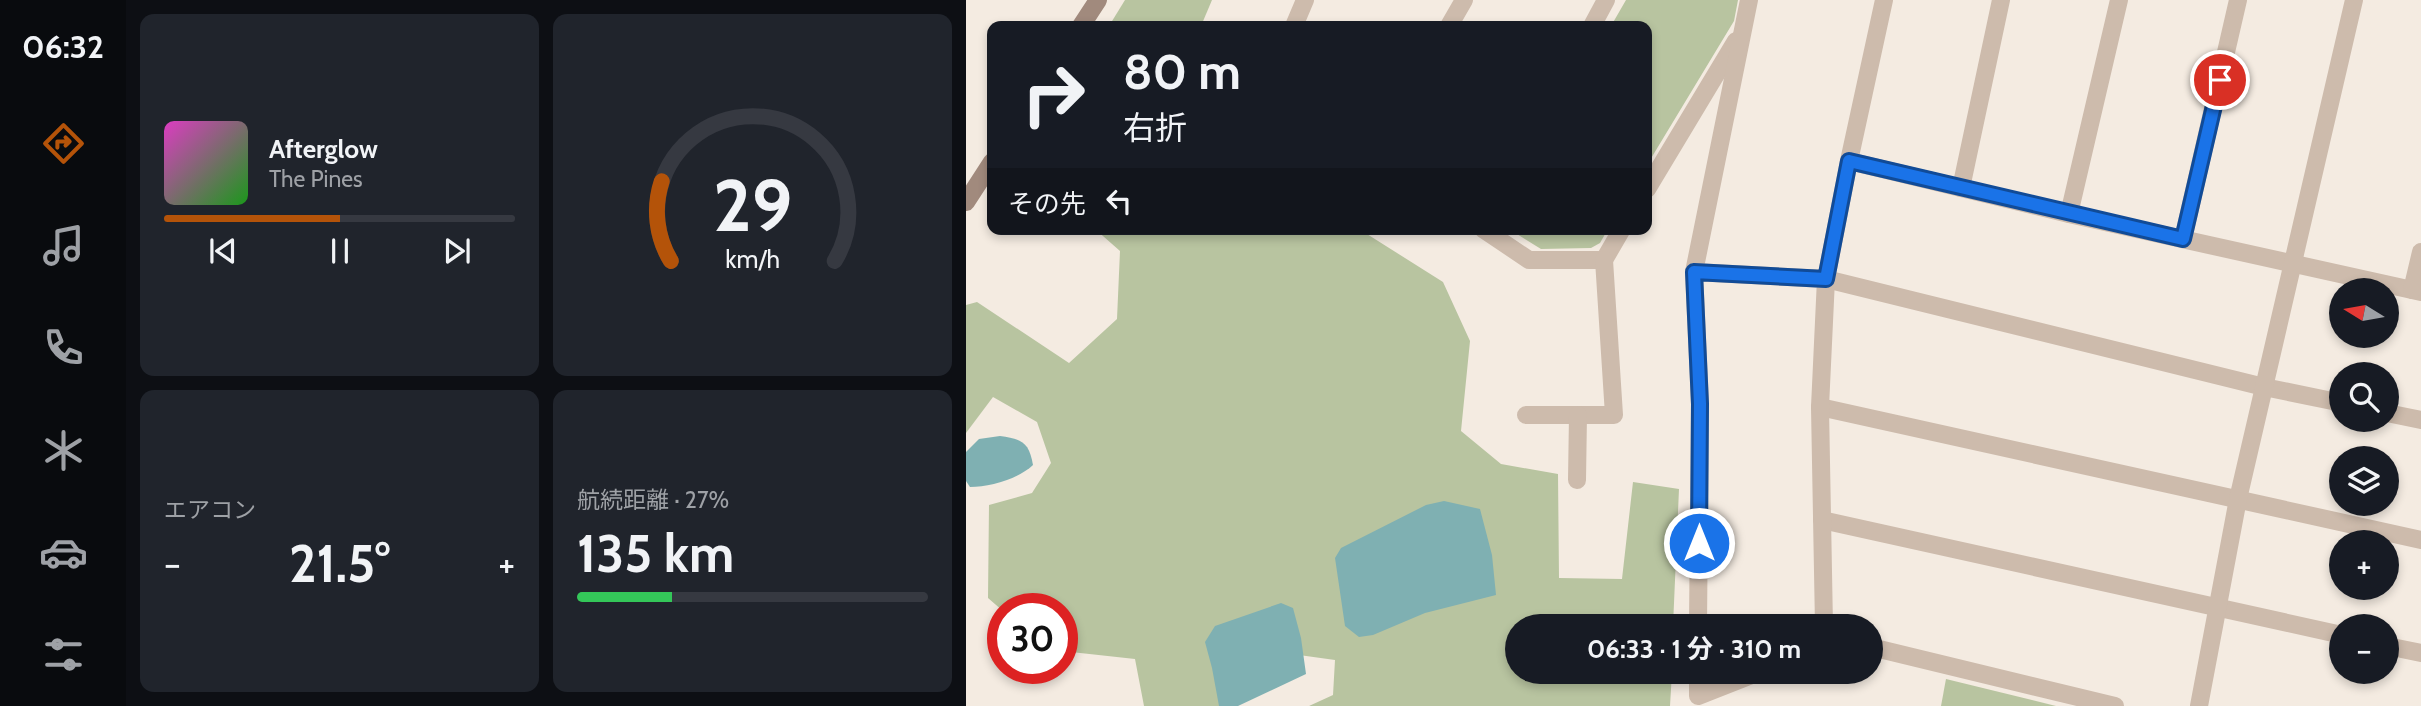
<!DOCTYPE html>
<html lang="ja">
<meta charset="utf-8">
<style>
:root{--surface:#171b24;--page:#20242c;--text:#f1f3f6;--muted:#9ea1a6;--line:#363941;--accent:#b45309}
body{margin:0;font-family:Cabin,"Noto Sans JP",sans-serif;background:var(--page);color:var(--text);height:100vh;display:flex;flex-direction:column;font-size:26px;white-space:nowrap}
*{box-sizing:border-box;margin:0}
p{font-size:23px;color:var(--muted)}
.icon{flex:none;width:38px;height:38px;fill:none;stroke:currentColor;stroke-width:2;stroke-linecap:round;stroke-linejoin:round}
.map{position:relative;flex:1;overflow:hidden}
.sheet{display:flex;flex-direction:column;gap:14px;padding:14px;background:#0d0f14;width:840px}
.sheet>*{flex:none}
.hud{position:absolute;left:21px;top:21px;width:665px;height:214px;border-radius:14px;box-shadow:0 4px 10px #0003;background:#171b24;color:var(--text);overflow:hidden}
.needle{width:46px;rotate:281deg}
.controls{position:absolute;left:1363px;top:278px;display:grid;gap:14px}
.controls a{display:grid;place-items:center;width:70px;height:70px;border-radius:50%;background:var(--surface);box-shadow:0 4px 10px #0003;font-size:35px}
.speed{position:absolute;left:21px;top:593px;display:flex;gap:14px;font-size:35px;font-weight:700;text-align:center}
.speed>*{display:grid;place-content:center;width:91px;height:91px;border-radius:50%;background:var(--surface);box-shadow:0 4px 10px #0003;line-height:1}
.speed .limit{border:10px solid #d22;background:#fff;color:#111}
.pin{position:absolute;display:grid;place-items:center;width:60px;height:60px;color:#fff;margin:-30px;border:4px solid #fff;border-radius:50%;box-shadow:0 2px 7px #0007}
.me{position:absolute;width:77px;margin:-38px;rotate:0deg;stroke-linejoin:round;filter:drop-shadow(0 0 5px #0008)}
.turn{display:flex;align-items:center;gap:24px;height:147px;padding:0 21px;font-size:32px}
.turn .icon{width:91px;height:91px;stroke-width:2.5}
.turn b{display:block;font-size:49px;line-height:60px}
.then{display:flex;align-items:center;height:66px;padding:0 21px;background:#0003;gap:14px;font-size:26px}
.big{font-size:52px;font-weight:700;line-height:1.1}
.sheet .card{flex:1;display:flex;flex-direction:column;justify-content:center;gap:10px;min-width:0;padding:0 24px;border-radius:14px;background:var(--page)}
.sheet .dial{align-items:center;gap:0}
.dial svg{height:182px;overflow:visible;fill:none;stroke:var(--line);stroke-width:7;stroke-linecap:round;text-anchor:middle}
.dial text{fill:var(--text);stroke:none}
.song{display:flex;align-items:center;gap:21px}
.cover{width:84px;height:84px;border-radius:10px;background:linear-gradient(135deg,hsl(310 70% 55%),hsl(120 70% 35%))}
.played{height:7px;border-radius:4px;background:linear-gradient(90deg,var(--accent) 50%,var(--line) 50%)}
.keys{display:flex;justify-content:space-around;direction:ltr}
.heat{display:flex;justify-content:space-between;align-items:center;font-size:38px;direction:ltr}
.charge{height:10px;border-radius:5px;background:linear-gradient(90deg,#34c759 27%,var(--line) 0)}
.sheet .tiles{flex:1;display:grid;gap:14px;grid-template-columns:repeat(2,1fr)}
.trip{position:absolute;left:539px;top:614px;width:378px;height:70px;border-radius:35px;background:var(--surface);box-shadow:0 4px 10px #0003;font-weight:700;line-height:70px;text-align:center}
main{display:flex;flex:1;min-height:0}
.tab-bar{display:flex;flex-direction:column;width:126px;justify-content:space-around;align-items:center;background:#090b0e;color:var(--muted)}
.tab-bar .icon{width:49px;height:49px}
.tab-bar .selected{color:var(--accent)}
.tab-bar b{font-size:32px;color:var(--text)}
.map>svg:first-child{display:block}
</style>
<main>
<nav class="tab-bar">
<b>06:32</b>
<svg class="icon selected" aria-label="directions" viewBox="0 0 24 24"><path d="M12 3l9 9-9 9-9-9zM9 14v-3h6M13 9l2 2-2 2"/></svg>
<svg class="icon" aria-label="music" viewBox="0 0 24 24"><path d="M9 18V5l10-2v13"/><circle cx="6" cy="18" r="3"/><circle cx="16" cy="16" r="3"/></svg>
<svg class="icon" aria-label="phone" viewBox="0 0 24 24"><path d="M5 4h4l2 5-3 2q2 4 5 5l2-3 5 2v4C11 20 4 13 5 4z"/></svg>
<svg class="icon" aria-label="climate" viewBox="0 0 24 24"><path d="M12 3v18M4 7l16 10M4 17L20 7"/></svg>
<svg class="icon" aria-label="car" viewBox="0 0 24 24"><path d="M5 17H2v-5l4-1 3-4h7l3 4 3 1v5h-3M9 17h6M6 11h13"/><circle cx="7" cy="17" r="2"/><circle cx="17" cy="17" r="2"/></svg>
<svg class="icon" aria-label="filters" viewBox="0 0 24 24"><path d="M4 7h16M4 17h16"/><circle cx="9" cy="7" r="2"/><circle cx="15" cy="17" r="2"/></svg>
</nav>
<section class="sheet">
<div class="tiles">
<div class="card">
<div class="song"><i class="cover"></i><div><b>Afterglow</b><p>The Pines</p></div></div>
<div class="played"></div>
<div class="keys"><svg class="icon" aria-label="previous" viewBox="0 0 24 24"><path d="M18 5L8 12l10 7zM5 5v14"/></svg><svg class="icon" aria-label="pause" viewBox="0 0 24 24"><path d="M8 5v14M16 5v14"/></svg><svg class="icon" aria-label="next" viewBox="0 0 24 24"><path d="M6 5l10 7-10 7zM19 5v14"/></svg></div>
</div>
<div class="card dial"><svg viewBox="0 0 100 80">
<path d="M14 69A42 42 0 1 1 86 69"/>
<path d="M14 69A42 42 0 0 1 10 34" stroke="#b45309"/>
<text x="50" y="56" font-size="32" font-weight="700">29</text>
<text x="50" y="72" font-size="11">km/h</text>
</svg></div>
<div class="card"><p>エアコン</p>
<div class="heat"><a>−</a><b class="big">21.5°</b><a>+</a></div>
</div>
<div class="card"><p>航続距離 · 27%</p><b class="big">135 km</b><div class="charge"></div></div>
</div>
</section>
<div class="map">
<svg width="1455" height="706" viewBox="0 0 1455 706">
<rect width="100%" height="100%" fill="#f4ebe1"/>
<!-- green -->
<g fill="#b8c4a0">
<path d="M159,0h87l-11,26h-92z"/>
<path d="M660,0h112l-4,21 -87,144v-139h-36z"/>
<path d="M129,229h264l84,53 27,59 -9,90 40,33 57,10 1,104 63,1 11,-97 46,7 -6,137h-156v46h155l-2,34h-361l24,-11 2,-35 -36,-5 -62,51h-93l-9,-47 -73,-8v-42l-59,2 -15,-13 1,-93 43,-12 19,-30 -14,-41 -44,-25 -27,36v-128l11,-3 92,61 48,-44 3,-68z"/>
<path d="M543,229h99l-8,14 -9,5 -50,1z"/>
<path d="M980,679l110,27h-115z"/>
</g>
<!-- water -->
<g fill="#7fb0b2">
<path d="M34,436c22,3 29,6 33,29 -15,14 -43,22 -63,22l-4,-6v-29l13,-13z"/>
<path d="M478,501l36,8 12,46 4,40 -71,18 -52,22 -14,2 -14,-11 -10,-68 6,-10 85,-43z"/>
<path d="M315,603l12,5 8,30 5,36 -68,32h-19l-7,-38 -7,-26 10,-16z"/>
</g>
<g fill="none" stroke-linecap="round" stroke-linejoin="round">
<!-- street -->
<g stroke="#cdbbac" stroke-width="18">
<path d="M328,26l11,-26"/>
<path d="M483,26l15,-26"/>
<path d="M626,26l14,-26"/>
<path d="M883,161l220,53 352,78"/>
<path d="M995,188l40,-188"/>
<path d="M681,189l89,-148"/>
<path d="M1103,214l50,-214"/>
<path d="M517,229l46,31h75l18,-31"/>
<path d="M1217,239l55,-239"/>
<path d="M728,272l132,7 438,108 78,16"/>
<path d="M1446,290l9,-38"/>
<path d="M854,407l601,133"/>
<path d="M1421,413l34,7"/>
<path d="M560,415h88l-10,-155"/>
<path d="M611,480l1,-65"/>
<path d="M856,520l520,115"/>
<path d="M732,626l2,-222 -6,-132 55,-272"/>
<path d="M858,626l-4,-219 6,-128 23,-118 35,-161"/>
<path d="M1421,646l34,7"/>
<path d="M905,647l244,59"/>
<path d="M732,672v24l61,-24"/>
<path d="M1233,706l39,-207 116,-499"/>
</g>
<!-- secondary -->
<g stroke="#a18a7d" stroke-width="18">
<path d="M115,26l17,-26"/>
<path d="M0,202l26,-40"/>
</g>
</g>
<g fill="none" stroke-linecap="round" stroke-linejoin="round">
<!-- route casing -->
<g stroke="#114b97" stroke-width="18">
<path id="route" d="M733,543l1,-139 -6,-132 132,7 23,-118 334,78 37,-159"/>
</g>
<!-- route -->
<use href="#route" stroke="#1a73e8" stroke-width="12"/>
</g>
</svg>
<div class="controls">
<a><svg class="needle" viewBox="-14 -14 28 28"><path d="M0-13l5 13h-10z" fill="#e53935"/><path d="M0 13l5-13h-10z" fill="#9ea1a6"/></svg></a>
<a><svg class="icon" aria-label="search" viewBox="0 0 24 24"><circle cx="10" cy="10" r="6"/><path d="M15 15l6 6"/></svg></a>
<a><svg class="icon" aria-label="layers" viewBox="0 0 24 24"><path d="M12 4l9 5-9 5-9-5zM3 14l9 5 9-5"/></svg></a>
<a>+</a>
<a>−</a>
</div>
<div class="speed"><div class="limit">30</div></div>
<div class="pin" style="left:1254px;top:80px;background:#d93025"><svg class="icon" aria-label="arrive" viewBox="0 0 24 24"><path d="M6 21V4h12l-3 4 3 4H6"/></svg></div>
<svg class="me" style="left:733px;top:543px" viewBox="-20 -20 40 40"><circle r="17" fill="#1a73e8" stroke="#fff" stroke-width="3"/><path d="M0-11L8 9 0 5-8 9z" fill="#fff"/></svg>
<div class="trip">06:33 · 1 分 · 310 m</div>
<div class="hud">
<div class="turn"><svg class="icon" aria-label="right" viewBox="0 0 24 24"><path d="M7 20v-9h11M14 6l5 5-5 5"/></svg><div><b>80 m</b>右折</div></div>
<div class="then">その先<svg class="icon" aria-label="left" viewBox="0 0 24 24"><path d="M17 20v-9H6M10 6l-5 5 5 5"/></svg></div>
</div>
</div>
</main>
